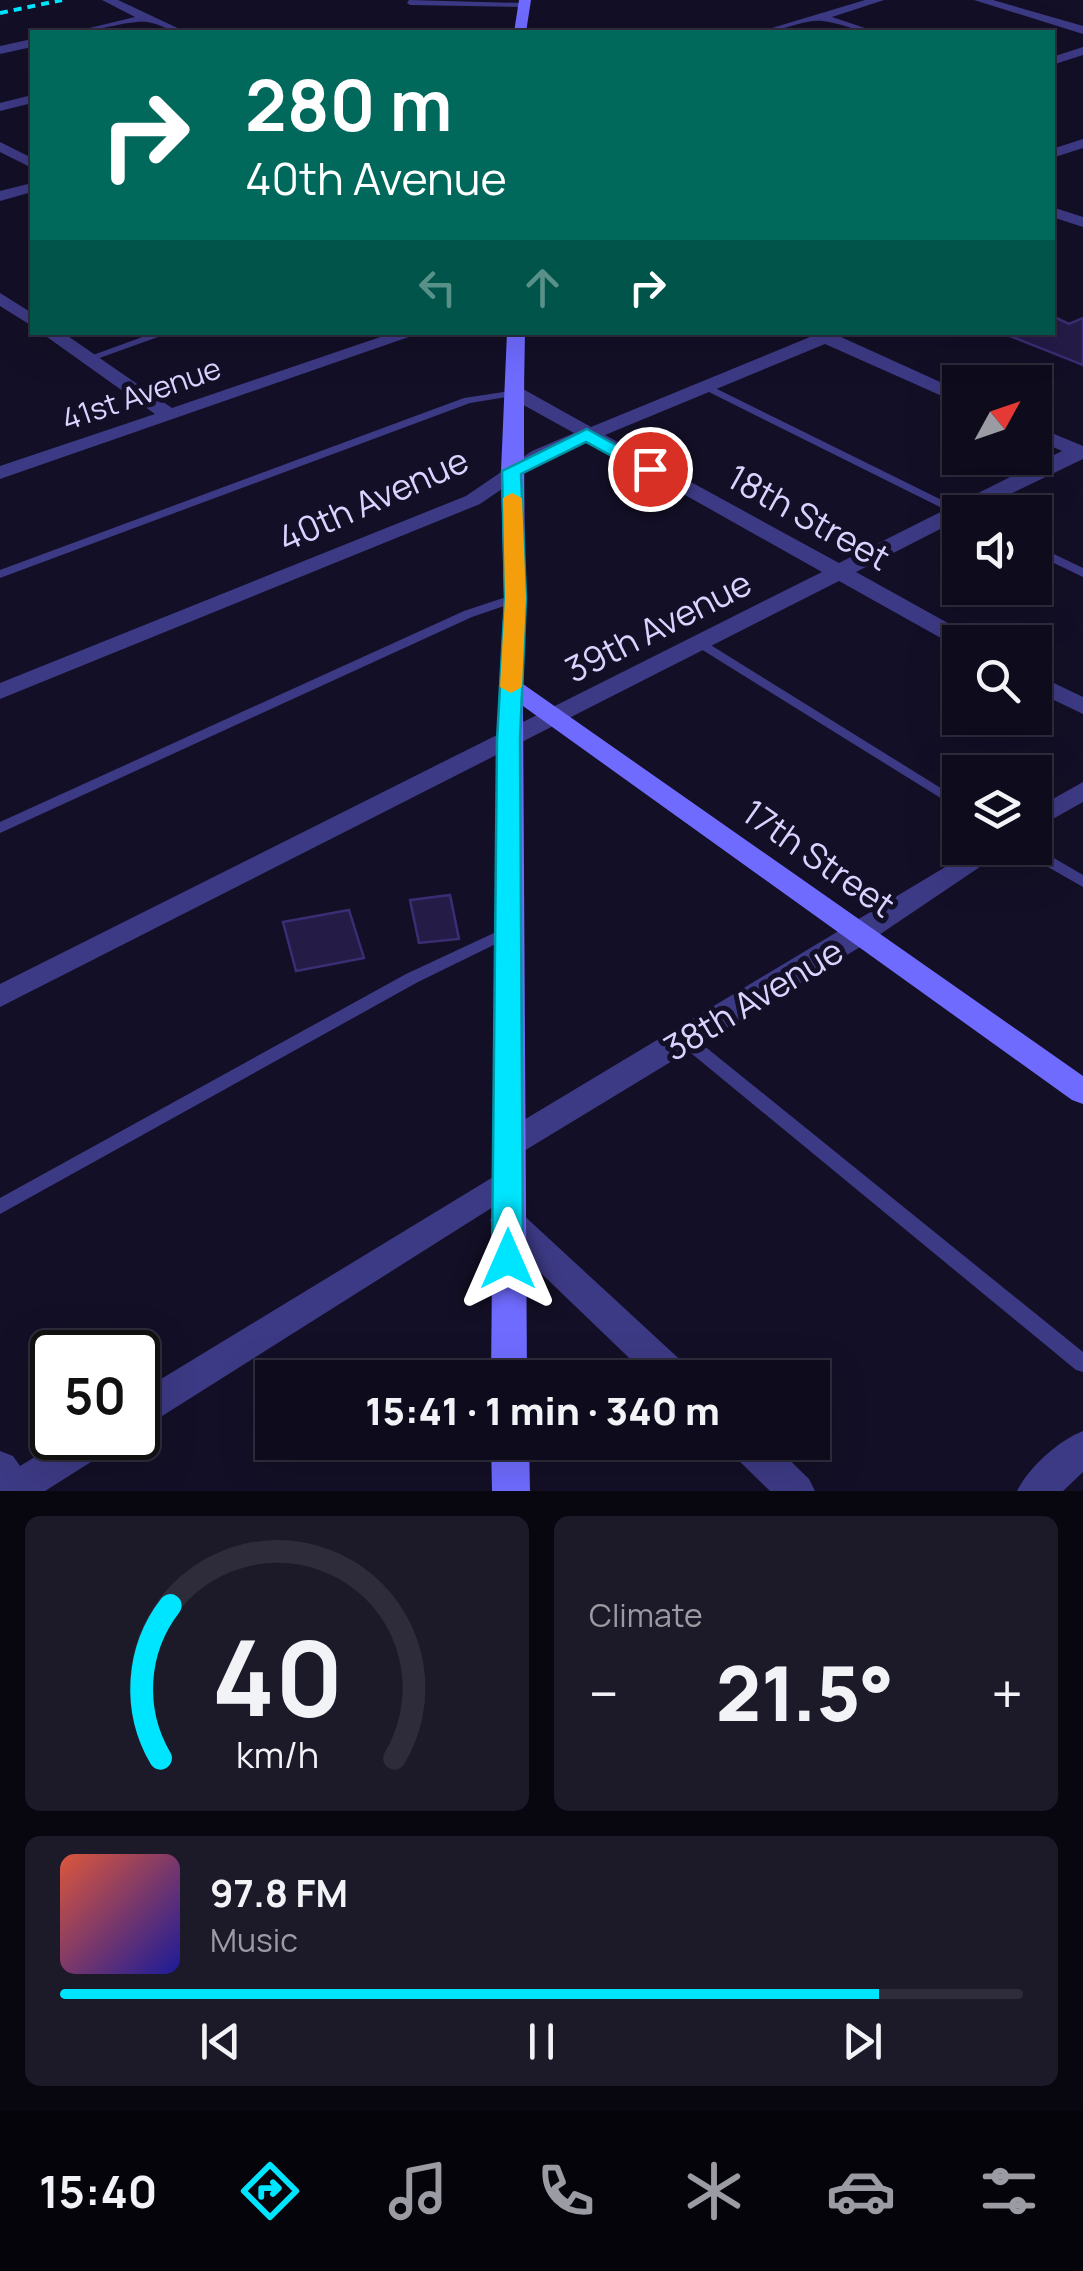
<!DOCTYPE html>
<meta charset="utf-8">
<style>
:root{--surface:#0e0b1c;--page:#1c1929;--text:#f1f3f6;--muted:#9b9ba3;--line:#2e2b3b;--accent:#00e5ff}
body{margin:0;font-family:Manrope,sans-serif;background:var(--page);color:var(--text);height:100vh;display:flex;flex-direction:column;font-size:38px;white-space:nowrap}
*{box-sizing:border-box;margin:0}
p{font-size:32px;color:var(--muted)}
.icon{flex:none;width:55px;height:55px;fill:none;stroke:currentColor;stroke-width:2;stroke-linecap:round;stroke-linejoin:round}
.map{position:relative;height:1491px;overflow:hidden}
.panel{display:flex;flex-direction:column;gap:25px;padding:25px;background:#08060f;flex:1}
.panel>*{flex:none}
.guide{position:absolute;left:30px;top:30px;width:1025px;height:305px;border-radius:0px;box-shadow:0 10px 40px #0002,0 0 0 2px var(--line);background:#00695c;color:#fff;overflow:hidden}
.needle{width:65px;rotate:50deg}
.fabs{position:absolute;left:942px;top:365px;display:grid;gap:20px}
.fabs a{display:grid;place-items:center;width:110px;height:110px;border-radius:0px;background:var(--surface);box-shadow:0 10px 40px #0002,0 0 0 2px var(--line);font-size:50px}
.speed{position:absolute;left:30px;top:1330px;display:flex;gap:20px;font-size:50px;font-weight:700;text-align:center}
.speed>*{display:grid;place-content:center;width:130px;height:130px;border-radius:50%;background:var(--surface);box-shadow:0 10px 40px #0002,0 0 0 2px var(--line);line-height:1}
.speed .limit{border:5px solid #111;border-radius:15px;background:#fff;color:#111}
.pin{position:absolute;display:grid;place-items:center;width:85px;height:85px;color:#fff;margin:-42px;border:5px solid #fff;border-radius:50%;box-shadow:0 2px 10px #0007}
.me{position:absolute;width:110px;margin:-55px;rotate:0deg;stroke-linejoin:round;filter:drop-shadow(0 0 8px #0008)}
.turn{display:flex;align-items:center;gap:35px;height:210px;padding:0 50px;font-size:45px}
.turn .icon{width:130px;height:130px;stroke-width:2.5}
.turn b{display:block;font-size:70px;line-height:85px}
.lanes{display:flex;align-items:center;height:95px;padding:0 50px;background:#0003;justify-content:center;gap:50px;direction:ltr}
.lanes .off{opacity:.35}
.big{font-size:75px;font-weight:800;line-height:1.1}
.panel .tile{flex:1;display:flex;flex-direction:column;justify-content:center;gap:15px;min-width:0;padding:0 35px;border-radius:15px;background:var(--page)}
.panel .dial{align-items:center;gap:0}
.dial svg{height:260px;overflow:visible;fill:none;stroke:var(--line);stroke-width:7;stroke-linecap:round;text-anchor:middle}
.dial text{fill:var(--text);stroke:none}
.song{display:flex;align-items:center;gap:30px}
.cover{width:120px;height:120px;border-radius:15px;background:linear-gradient(135deg,hsl(10 70% 55%),hsl(240 70% 35%))}
.played{height:10px;border-radius:5px;background:linear-gradient(90deg,var(--accent) 85%,var(--line) 85%)}
.keys{display:flex;justify-content:space-around;direction:ltr}
.heat{display:flex;justify-content:space-between;align-items:center;font-size:55px;direction:ltr}
.panel .tiles{flex:1;display:grid;gap:25px;grid-template-columns:1fr 1fr}
.tile:last-child{grid-column:span 2}
.trip{position:absolute;left:255px;top:1360px;width:575px;height:100px;border-radius:0px;background:var(--surface);box-shadow:0 10px 40px #0002,0 0 0 2px var(--line);font-weight:800;line-height:100px;text-align:center}
.tabs{display:flex;height:160px;justify-content:space-around;align-items:center;background:#06040b;color:var(--muted)}
.tabs .icon{width:70px;height:70px}
.tabs .current{color:var(--accent)}
.tabs b{font-size:45px;color:var(--text)}
.map>svg:first-child{display:block}
</style>
<div class="map">
<svg width="1083" height="1491" viewBox="0 0 1083 1491">
<rect width="100%" height="100%" fill="#130f26"/>
<!-- building -->
<g fill="#241b47" stroke="#3b2d73" stroke-width="2.5">
<path d="M1052,316l17,8 14,-6v47l-78,-31 47,-2z"/>
<path d="M450,895l9,44 -40,4 -9,-43z"/>
<path d="M349,910l15,48 -68,13 -13,-49z"/>
</g>
<g fill="none" stroke-linecap="round" stroke-linejoin="round">
<!-- lane -->
<g fill="#3d3a85" fill-rule="evenodd">
<path d="M409,0l115,3 3,2 -3,2 -114,-2 -3,-2z"/>
<path d="M156,332h16l-81,29 -9,-2z"/>
<path d="M705,383l259,128 1,1h-5v4l-4,-1 -255,-127v-4z"/>
<path d="M516,390l4,1v4l-50,8 -470,175v-8l464,-172z"/>
<path d="M1035,545l48,23v9l-48,-23z"/>
<path d="M515,594l6,4 -2,3 -47,16 -472,216v-11l464,-211z"/>
<path d="M701,639l259,161v10l-264,-164 -1,-3 1,-3z"/>
<path d="M1035,847l48,28v12l-63,-36 -2,-3z"/>
<path d="M509,926l5,1 3,4 -3,4 -96,47 -418,232v-16l406,-224z"/>
<path d="M686,1034l6,2 391,316v20l-7,-2 -396,-326 -2,-4 2,-4z"/>
</g>
<!-- street -->
<g fill="#3d3a85" fill-rule="evenodd">
<path d="M102,0h16l68,32c-16,1 -24,-8 -39,-10 -19,-2 -51,10 -74,10l62,-15z"/>
<path d="M865,0h19l-52,17 45,15c-20,0 -36,-9 -55,-11 -20,-2 -42,12 -63,11z"/>
<path d="M974,0h19l90,26v8z"/>
<path d="M32,39v8l-32,7v-8z"/>
<path d="M1083,47v8l-31,10v-8z"/>
<path d="M32,95v8l-32,8v-8z"/>
<path d="M1083,139v9l-31,10v-9z"/>
<path d="M0,142l32,16v10l-32,-16z"/>
<path d="M32,183v9l-32,9v-10z"/>
<path d="M1052,207l31,10v10l-31,-10z"/>
<path d="M0,293l32,20v13l-32,-20z"/>
<path d="M40,332h22l110,76 223,-76h28l-423,147v-13l155,-52z"/>
<path d="M805,332h25l130,59v13l-135,-60 -220,91 234,128 223,-112 -27,-12v-13l48,20v13l-110,53h-13v7l-104,53 117,65 3,5h-16v6l-3,-1 -118,-66 -839,426v-23l822,-412 -233,-131 -43,18 -66,45 -480,195v-16l466,-187 66,-45 42,-18 -65,-36v-8h14l68,38 219,-90z"/>
<path d="M1035,674l48,23v17l-48,-23z"/>
<path d="M1083,782v20l-48,27v-20z"/>
<path d="M977,848h31l-138,93 -351,213 -11,3 -11,-3 -5,-9 5,-9z"/>
<path d="M508,1168l12,4 4,9 -4,9 -369,233 -13,5v-35z"/>
<path d="M507,1207l12,4 169,156 5,11h-43l-155,-149 -5,-9 5,-9z"/>
<path d="M1083,1431v41l-20,19h-46c11,-23 42,-51 66,-60z"/>
<path d="M66,1438h50l-6,12 -65,41h-45v-40l13,5 7,10z"/>
<path d="M727,1442h44l38,37 6,12h-45l-38,-37z"/>
</g>
<!-- secondary -->
<g fill="#6f6bff" fill-rule="evenodd">
<path d="M519,0h12l-5,32h-12z"/>
<path d="M507,332h18c-3,118 2,235 -2,352l560,392v28l-11,-4 -549,-394 4,672h-36l6,-638 7,-142 -3,-127z"/>
<path d="M491,1442h38l1,49h-38z"/>
</g>
<!-- rail -->
<path stroke="#00e5ff" stroke-width="4" stroke-dasharray="8 6" stroke-linecap="butt" d="M0,13l62,-13"/>
</g>
<!-- route -->
<path fill="#00e5ff" stroke="#0095a6" stroke-width="2.5" d="M587,429l72,40 -3,4h-13l-57,-31 -65,32 5,124 -6,142 3,519 -4,9 -11,4 -11,-4 -5,-9 5,-519 8,-142 -3,-127z"/>
<!-- slow -->
<path fill="#f59e0b" d="M512,493l10,5 4,100 -4,89 -11,6 -11,-6 5,-89 -2,-100z"/>
<g text-anchor="middle" dominant-baseline="central" stroke-width="10" stroke-linejoin="round" paint-order="stroke">
<!-- far-street labels -->
<g font-size="30" fill="#d9d4ff" stroke="#130f26">
<text transform="translate(141 393) rotate(-19)">41st Avenue</text>
</g>
<!-- street labels -->
<g font-size="35" fill="#d9d4ff" stroke="#130f26">
<text transform="translate(373 499) rotate(-24)">40th Avenue</text>
<text transform="translate(809 517) rotate(29)">18th Street</text>
<text transform="translate(658 626) rotate(-27)">39th Avenue</text>
<text transform="translate(819 858) rotate(35)">17th Street</text>
<text transform="translate(753 999) rotate(-31)">38th Avenue</text>
</g>
</g>
</svg>
<div class="fabs">
<a><svg class="needle" viewBox="-14 -14 28 28"><path d="M0-13l5 13h-10z" fill="#e53935"/><path d="M0 13l5-13h-10z" fill="#9b9ba3"/></svg></a>
<a><svg class="icon" aria-label="sound" viewBox="0 0 24 24"><path d="M4 9h4l5-4v14l-5-4H4zM17 9q2 3 0 6"/></svg></a>
<a><svg class="icon" aria-label="search" viewBox="0 0 24 24"><circle cx="10" cy="10" r="6"/><path d="M15 15l6 6"/></svg></a>
<a><svg class="icon" aria-label="layers" viewBox="0 0 24 24"><path d="M12 4l9 5-9 5-9-5zM3 14l9 5 9-5"/></svg></a>
</div>
<div class="speed"><div class="limit">50</div></div>
<div class="pin" style="left:650px;top:469px;background:#d93025"><svg class="icon" aria-label="arrive" viewBox="0 0 24 24"><path d="M6 21V4h12l-3 4 3 4H6"/></svg></div>
<svg class="me" style="left:508px;top:1259px" viewBox="-20 -20 40 40"><path d="M0-17L14 15 0 8-14 15z" fill="#00e5ff" stroke="#fff" stroke-width="4"/></svg>
<div class="trip">15:41 · 1 min · 340 m</div>
<div class="guide">
<div class="turn"><svg class="icon" aria-label="right" viewBox="0 0 24 24"><path d="M7 20v-9h11M14 6l5 5-5 5"/></svg><div><b>280 m</b>40th Avenue</div></div>
<div class="lanes"><svg class="icon off" aria-label="left" viewBox="0 0 24 24"><path d="M17 20v-9H6M10 6l-5 5 5 5"/></svg><svg class="icon off" aria-label="ahead" viewBox="0 0 24 24"><path d="M12 20V5M6 11l6-6 6 6"/></svg><svg class="icon" aria-label="right" viewBox="0 0 24 24"><path d="M7 20v-9h11M14 6l5 5-5 5"/></svg></div>
</div>
</div>
<section class="panel">
<div class="tiles">
<div class="tile dial"><svg viewBox="0 0 100 80">
<path d="M14 69A42 42 0 1 1 86 69"/>
<path d="M14 69A42 42 0 0 1 17 22" stroke="#00e5ff"/>
<text x="50" y="56" font-size="32" font-weight="700">40</text>
<text x="50" y="72" font-size="11">km/h</text>
</svg></div>
<div class="tile"><p>Climate</p>
<div class="heat"><a>−</a><b class="big">21.5°</b><a>+</a></div>
</div>
<div class="tile">
<div class="song"><i class="cover"></i><div><b>97.8 FM</b><p>Music</p></div></div>
<div class="played"></div>
<div class="keys"><svg class="icon" aria-label="previous" viewBox="0 0 24 24"><path d="M18 5L8 12l10 7zM5 5v14"/></svg><svg class="icon" aria-label="pause" viewBox="0 0 24 24"><path d="M8 5v14M16 5v14"/></svg><svg class="icon" aria-label="next" viewBox="0 0 24 24"><path d="M6 5l10 7-10 7zM19 5v14"/></svg></div>
</div>
</div>
</section>
<nav class="tabs">
<b>15:40</b>
<svg class="icon current" aria-label="directions" viewBox="0 0 24 24"><path d="M12 3l9 9-9 9-9-9zM9 14v-3h6M13 9l2 2-2 2"/></svg>
<svg class="icon" aria-label="music" viewBox="0 0 24 24"><path d="M9 18V5l10-2v13"/><circle cx="6" cy="18" r="3"/><circle cx="16" cy="16" r="3"/></svg>
<svg class="icon" aria-label="phone" viewBox="0 0 24 24"><path d="M5 4h4l2 5-3 2q2 4 5 5l2-3 5 2v4C11 20 4 13 5 4z"/></svg>
<svg class="icon" aria-label="climate" viewBox="0 0 24 24"><path d="M12 3v18M4 7l16 10M4 17L20 7"/></svg>
<svg class="icon" aria-label="car" viewBox="0 0 24 24"><path d="M5 17H2v-5l4-1 3-4h7l3 4 3 1v5h-3M9 17h6M6 11h13"/><circle cx="7" cy="17" r="2"/><circle cx="17" cy="17" r="2"/></svg>
<svg class="icon" aria-label="filters" viewBox="0 0 24 24"><path d="M4 7h16M4 17h16"/><circle cx="9" cy="7" r="2"/><circle cx="15" cy="17" r="2"/></svg>
</nav>
